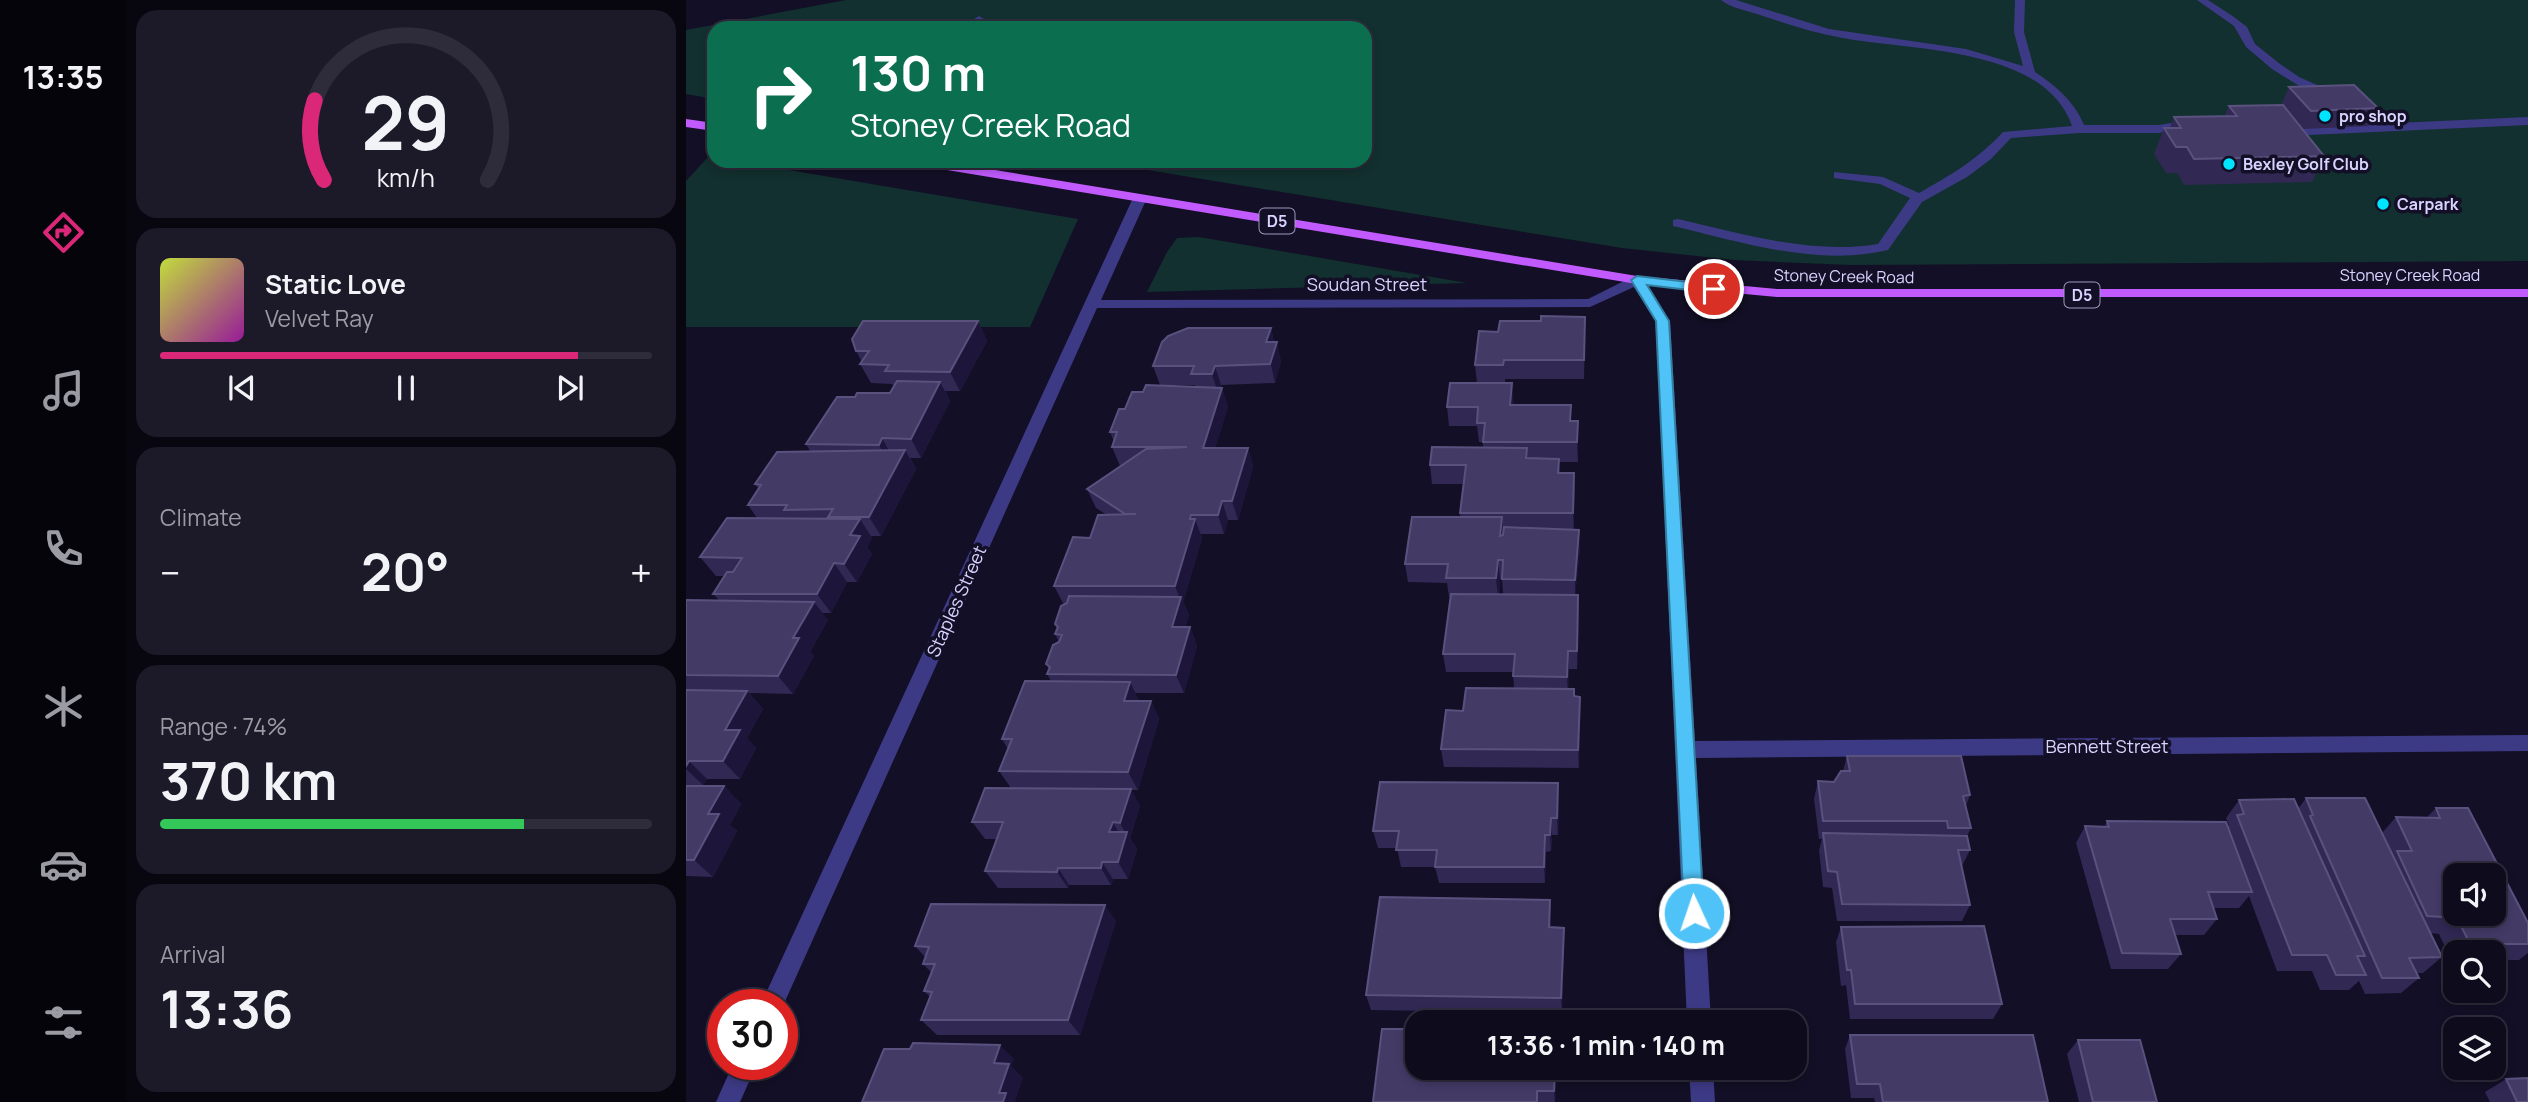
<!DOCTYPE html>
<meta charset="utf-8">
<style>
:root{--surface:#0e0b1c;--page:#1c1929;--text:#f1f3f6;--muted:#9b9ba3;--line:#2e2b3b;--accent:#db2777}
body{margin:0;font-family:Manrope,sans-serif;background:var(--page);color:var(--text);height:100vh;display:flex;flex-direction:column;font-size:26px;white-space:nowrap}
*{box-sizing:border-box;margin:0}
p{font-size:23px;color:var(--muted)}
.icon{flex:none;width:38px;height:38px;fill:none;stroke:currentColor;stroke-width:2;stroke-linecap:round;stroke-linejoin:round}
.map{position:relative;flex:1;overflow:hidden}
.panel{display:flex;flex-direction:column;gap:10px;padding:10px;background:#08060f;width:560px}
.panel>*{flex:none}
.hud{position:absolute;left:21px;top:21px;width:665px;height:147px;border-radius:21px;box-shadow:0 4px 10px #0003,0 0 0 2px var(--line);background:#0b6e4f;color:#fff;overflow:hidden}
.fabs{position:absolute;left:1757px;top:863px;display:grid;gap:14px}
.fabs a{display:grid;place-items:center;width:63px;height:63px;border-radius:14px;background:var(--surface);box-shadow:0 4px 10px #0003,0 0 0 2px var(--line);font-size:35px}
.speed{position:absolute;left:21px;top:989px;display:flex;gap:14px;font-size:35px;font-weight:700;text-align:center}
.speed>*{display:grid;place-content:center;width:91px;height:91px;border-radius:50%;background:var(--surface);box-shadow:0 4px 10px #0003,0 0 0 2px var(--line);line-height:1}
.speed .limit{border:10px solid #d22;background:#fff;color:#111}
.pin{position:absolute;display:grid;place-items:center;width:60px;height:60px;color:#fff;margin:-30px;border:4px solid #fff;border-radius:50%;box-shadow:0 2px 7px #0007}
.me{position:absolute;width:77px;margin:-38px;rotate:357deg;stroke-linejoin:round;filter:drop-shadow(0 0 5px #0008)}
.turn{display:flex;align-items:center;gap:24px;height:147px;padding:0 28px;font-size:32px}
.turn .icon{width:91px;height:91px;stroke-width:2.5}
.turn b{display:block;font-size:49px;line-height:60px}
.big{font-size:52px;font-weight:700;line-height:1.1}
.panel .tile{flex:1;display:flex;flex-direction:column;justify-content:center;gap:10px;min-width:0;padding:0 24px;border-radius:21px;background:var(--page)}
.panel .dial{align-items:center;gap:0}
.dial svg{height:182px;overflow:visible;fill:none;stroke:var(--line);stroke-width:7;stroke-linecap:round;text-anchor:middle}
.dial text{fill:var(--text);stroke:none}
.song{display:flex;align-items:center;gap:21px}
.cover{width:84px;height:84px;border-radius:10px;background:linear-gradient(135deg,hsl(70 70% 55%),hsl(300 70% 35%))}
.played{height:7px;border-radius:4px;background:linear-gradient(90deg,var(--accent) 85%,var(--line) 85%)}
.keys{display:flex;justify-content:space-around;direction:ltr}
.heat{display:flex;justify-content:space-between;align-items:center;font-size:38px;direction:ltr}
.charge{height:10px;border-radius:5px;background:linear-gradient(90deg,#34c759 74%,var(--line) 0)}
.trip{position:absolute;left:719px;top:1010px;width:402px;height:70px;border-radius:21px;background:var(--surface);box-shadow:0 4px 10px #0003,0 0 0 2px var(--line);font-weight:700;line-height:70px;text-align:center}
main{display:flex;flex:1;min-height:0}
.tabs{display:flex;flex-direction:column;width:126px;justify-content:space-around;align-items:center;background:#06040b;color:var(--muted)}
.tabs .icon{width:49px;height:49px}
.tabs .on{color:var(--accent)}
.tabs b{font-size:32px;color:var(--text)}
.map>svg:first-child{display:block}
</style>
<main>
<nav class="tabs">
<b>13:35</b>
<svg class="icon on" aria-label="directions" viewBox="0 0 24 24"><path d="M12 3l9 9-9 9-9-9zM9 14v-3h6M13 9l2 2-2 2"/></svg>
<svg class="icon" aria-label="music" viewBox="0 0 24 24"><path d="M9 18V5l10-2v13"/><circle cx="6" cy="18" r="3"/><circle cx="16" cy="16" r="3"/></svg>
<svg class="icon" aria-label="phone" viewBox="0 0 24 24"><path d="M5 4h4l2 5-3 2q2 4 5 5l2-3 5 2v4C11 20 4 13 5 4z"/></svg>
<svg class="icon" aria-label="climate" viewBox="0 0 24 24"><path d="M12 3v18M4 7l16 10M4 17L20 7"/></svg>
<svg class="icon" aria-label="car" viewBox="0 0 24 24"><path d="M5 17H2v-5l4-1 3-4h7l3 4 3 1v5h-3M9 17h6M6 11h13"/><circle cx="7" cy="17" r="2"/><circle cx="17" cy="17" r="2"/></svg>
<svg class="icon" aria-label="filters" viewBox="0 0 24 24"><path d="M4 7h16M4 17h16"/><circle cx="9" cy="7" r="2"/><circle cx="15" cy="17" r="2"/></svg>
</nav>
<section class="panel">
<div class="tile dial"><svg viewBox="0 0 100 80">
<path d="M14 69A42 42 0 1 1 86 69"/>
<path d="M14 69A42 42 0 0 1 10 34" stroke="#db2777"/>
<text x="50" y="56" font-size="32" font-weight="700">29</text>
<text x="50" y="72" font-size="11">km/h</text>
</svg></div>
<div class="tile">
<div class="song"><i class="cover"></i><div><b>Static Love</b><p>Velvet Ray</p></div></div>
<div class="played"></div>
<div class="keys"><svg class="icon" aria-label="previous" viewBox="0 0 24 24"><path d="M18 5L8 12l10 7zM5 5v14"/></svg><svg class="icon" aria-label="pause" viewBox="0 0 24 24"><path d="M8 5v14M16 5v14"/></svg><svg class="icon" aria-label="next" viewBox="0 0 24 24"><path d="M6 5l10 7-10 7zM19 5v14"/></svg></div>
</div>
<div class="tile"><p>Climate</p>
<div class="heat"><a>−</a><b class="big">20°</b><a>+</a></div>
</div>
<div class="tile"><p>Range · 74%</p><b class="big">370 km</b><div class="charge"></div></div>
<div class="tile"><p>Arrival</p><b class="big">13:36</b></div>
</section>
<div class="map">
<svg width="1842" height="1102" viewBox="0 0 1842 1102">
<rect width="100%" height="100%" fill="#130f26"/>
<!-- green -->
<g fill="#12302f">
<path d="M160,0h1682v261l-677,4 -117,-5 -112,-12 -529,-87h272v-133h-651v71l-28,-5v-64z"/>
<path d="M23,156l5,1v4h21l343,58 -48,108h-344v-146z"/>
<path d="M513,237l268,46 -320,9 20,-40 10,-14z"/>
</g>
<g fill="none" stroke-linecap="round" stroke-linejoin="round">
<!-- minor -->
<g fill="#3d3a85" fill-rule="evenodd">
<path d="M1035,0h15l93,29 137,20 57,17 -9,-34 1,-32h10l-1,32 11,40c20,13 40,30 49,53h75l35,-6 6,4 -41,10h-80l-68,5 -20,21 -24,18 -45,25 -34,48c-70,17 -147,-8 -215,-24v-6l5,-1c65,15 134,36 200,25l32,-46 -30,-14 -46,-6v-6l49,5 36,16c32,-18 59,-34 84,-61l69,-6c-28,-80 -161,-75 -229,-88 -28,-5 -56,-14 -83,-23 -12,-4 -29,-7 -39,-15z"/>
<path d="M1511,0h11l26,17 13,10 8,17 25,20 19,13 34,15 -6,4 -26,-9 -29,-18 -26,-22 -12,-21z"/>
<path d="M293,16l5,3 -2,9h-10l2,-9z"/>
<path d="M1842,117v8l-219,10 -30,-10 6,-4 24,6z"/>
<path d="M454,194l7,4 -46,102 487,-1 44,-22h10l28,44 25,420 833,-6v16l-832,7 15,264h-24l-31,-701 -22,-34 -44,20 -493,1 -315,700v-4h-21l372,-806z"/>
<path d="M47,1064h24l-17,38h-24z"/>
<path d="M1003,1068h24l2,34h-24z"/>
</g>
<!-- major -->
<g fill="#c25bff" fill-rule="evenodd">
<path d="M0,119l28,4v8l-28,-4z"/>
<path d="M225,161h29l697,115 140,13h751v8h-751l-140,-13 -720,-119z"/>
</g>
</g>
<!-- wall -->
<g fill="#312854" fill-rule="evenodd">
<path d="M1603,87l89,21 -9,18 -66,3 21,27 -12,26 -128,3 -7,-12h-11l-12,-19 10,-26h6l4,-11h50l5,-11 52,-1z"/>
<path d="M292,321l9,20 -27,50h-15l5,10 -29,57h-11l6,11 -35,67h-10l1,2 -5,9 5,7 -15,28h-10l-16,31h-9l6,7 -18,32 4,4 -21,38 -44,-1 14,16 -16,29 9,10 -16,31h-33l-4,6h-17v-185h33l-6,-6 11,-18h-8l-16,-19 57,-39 -9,-13 10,-17 -3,-4 55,-33 -4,-7 49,-47 35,-4 4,-6 -2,-3 -21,-1 -11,-19 2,-2 -6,-11z"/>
<path d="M585,328l3,14 7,19 -6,22 -54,2 -1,3h2l6,19 -13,41h33l5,19 -15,53h-10l-4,14h-24l2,4 -19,64 6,13 -4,12h5l7,19 -13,47h-49l4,8h12l8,18 -21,71h-7l9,16 -10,32 7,11 -9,30h-15l-2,6h-42l-1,3h-70l-13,-17 12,-32h-12l-13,-17 39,-34 -12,-17 9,-22 -6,-10 49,-58 -4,-7 2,-5 -3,-5 13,-22 -4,-8 2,-5 -2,-5 9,-19 -10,-19 53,-71 -11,-7 -9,-19 34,-23h-1l-8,-19 2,-5 -4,-10 15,-23 18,-17 53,-5 -1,-2h-35l-7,-19z"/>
<path d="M899,336l-1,43h-79v4l8,22 59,16 6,19v22h-19l1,11h14v57l6,19 -5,46h3l1,19 -2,55h-8l-1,20 6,7 6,19 -1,53 -135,-1 -3,-18 22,-38 51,-22 -1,-17h-67l-3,-18 7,-57h-1l-2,-14 -39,-1 -3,-18 55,-47 3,-33h-31l-2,-19 53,-18v-5h-4l-2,-16h-28l-2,-19 30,-24 -2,-18zM814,579h2l1,15h-4z"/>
<path d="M1161,756l123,39 -4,11 5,22 -4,8 3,14 -8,16 8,39 -8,16h-125l-5,-33 -9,-1 -4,-37 3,-11h-3l-5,-40 4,-18 16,1 9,-11z"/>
<path d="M872,783l1,18 -1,34h-6l-1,16 -5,1 -1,31h-106l-4,-16h-34l-4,-19h-19l-5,-17z"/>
<path d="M0,786h38l17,18 -11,21 7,6 -24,46 -27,-1z"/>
<path d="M1620,798l76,35 14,-16 30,1 10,-10 92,115v30l-9,7h-25v-8h-39v8h-4l-12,-26 -9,-1 12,24 -19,16h-7l3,5 -18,15 -36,1 -6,-13 -10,9h-29l-8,-19h-35l-28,-75 -10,12h-25l3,11 -13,16h-29l6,19 -13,15h-57l-35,-126 9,-17 19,1 3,-6 121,5 1,-1 -3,-7 13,-18 59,9z"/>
<path d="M864,900l1,27 13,17 -2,69 -191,-3 -5,-15z"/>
<path d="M430,921l-36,114h-143l-16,-15 9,-23 -6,-6 8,-18 -9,-9 2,-7 -10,-11z"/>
<path d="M1155,927l161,77 -9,15h-143l-4,-34 -5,1 -5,-44z"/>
<path d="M731,1029l1,39h138l-1,34h-182z"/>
<path d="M1164,1035l198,67h-173l-1,-4h-23l-6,-49z"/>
<path d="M1392,1040l79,62h-78l-12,-48z"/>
<path d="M1820,1079l22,23h-38l-5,-10z"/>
</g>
<!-- shaded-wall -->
<g fill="#1d163a">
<path d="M899,317v19l-1,43v-19z"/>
<path d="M292,321l9,20 -27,50 -10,-19z"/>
<path d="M585,328l4,19 2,-5 4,19 -6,22 -9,-41z"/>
<path d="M529,366l6,19 -3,8 -6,-19z"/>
<path d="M254,382l10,19 -29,57 -10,-19z"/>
<path d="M826,383l2,19 -2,22 -2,-19z"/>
<path d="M536,388l6,19 -19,60 -6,-19z"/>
<path d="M892,421v41l-1,-20z"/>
<path d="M196,438l11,20 -3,6 -11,-19z"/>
<path d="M562,448l5,19 -15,53 -6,-19z"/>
<path d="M219,450l11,19 -35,67 -12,-19z"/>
<path d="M888,473l1,19 -2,40v-19z"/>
<path d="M536,501l6,19 -4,14 -6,-19z"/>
<path d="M505,515l3,8 1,-4 7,19 -19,64 6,13 -10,31 -7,-19 8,-28 -5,-13z"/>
<path d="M816,517l1,19h-3z"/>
<path d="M174,519l12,19 -5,9 5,7 -15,28 -13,-18 6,-29z"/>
<path d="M893,530l1,19 -5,50v-19z"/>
<path d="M812,560l2,19 -2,18 -2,-19z"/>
<path d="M148,563l13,19 -16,31 -14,-19z"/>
<path d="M892,595l1,19 -2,55v-18z"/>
<path d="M128,602l14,18 -18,32 4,4 -21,38 -15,-18 15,-38z"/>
<path d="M504,627l7,19 -13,47 -8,-18z"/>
<path d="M882,651l1,18 -1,26 -1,-18z"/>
<path d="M444,682l9,18 -6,19 -9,-18z"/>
<path d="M61,691l16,18 -16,29 9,10 -16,31 -17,-18 2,-31z"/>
<path d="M894,697v18l-1,53 -1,-18z"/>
<path d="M465,701l8,18 -21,71 -10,-18z"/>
<path d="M3,761l18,18 -4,6 -17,-16v-3z"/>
<path d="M872,783l1,18 -1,34 -1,-17z"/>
<path d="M38,786l17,18 -11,21 7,6 -24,46 -19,-17 14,-46z"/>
<path d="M445,789l9,17 -10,32 7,11 -9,30 -10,-17 8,-28 -6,-11z"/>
<path d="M865,818l1,17 -1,16 -1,-16z"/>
<path d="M427,822l9,17 -13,-7z"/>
<path d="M859,835l1,17 -1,31 -1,-16z"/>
<path d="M416,862l11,17 -2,6 -10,-17z"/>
<path d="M372,868l11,17 -1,3 -11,-16z"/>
<path d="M864,900l1,16 -1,27 -1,-16z"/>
<path d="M419,905l11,16 -36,114 -12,-15z"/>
<path d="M878,928v16l-2,69 -1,-15z"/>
<path d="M314,1045l14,14 -3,7 12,12 -8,24h-12l-4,-9 -5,-30z"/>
<path d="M869,1068h1l-1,34 -1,-11z"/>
</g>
<!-- building -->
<g fill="#433a66" stroke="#5a527e" stroke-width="2" fill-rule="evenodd">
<path d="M1668,85l24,23 -67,3 -22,-24z"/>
<path d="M1597,105l41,51 -130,3 -7,-12h-11l-12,-19h17l-7,-11 63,-1 -8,-10z"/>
<path d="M855,316l44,1 -1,43h-80l-1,5h-28l4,-34 19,1 2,-11h41z"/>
<path d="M177,321h115l-28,51 -65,-1 4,-6 -29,-1 9,-13h-13l-4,-12z"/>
<path d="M502,328h83l-5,14h11l-7,22 -55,2 -3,8h-21l3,-8h-41l9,-24 6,-6z"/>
<path d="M211,381l43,1 -29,57 -29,-1 -3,7 -73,-1 31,-47h18l2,-4h33z"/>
<path d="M764,383h62l-2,22h61l-1,16h8l-1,21h-94l2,-19h-8l1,-16h-31z"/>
<path d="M460,385l76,3 -19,60h45l-16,53h-10l-4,14h-27l-1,4h5l-20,67h-121l19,-49 17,1 8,-23 38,-1h-11l-38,-25 59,-40 41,-2h-75l5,-15h-7l9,-23h6l7,-17h11z"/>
<path d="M746,447l95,1 -1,10 33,1 -1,14h16l-1,40h-113l6,-48h-36z"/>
<path d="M219,450l-36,67h-41l5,-8 -49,1 3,-5h-39l13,-20 -6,-1 22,-32z"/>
<path d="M726,517h90l-2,19 3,-1 1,-8 75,3 -4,50 -73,-1 1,-19h-5l-2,18h-50l2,-14h-43z"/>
<path d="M41,518l133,1 -10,16 10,1 -16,28 -10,-1 -17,31h-104l14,-22h6l9,-14 -42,-1z"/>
<path d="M765,594l127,1 -1,56h-9l-1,26 -54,-1 2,-22h-72z"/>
<path d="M383,596l112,1 -9,30h18l-14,48 -129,-1 3,-7 -4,-3 7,-19 6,-3 3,-7 -7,-1 3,-7 -3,-3 6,-18 6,-3z"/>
<path d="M0,600l128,2 -21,36h6l-21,38 -92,-1z"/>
<path d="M339,681l105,1 -6,19h27l-23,71 -129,-1 13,-32h-10z"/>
<path d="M780,688l108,1v7l6,1 -2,53 -137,-1 5,-39 17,1z"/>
<path d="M0,690l61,1 -22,39h15l-17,31h-34l-3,5z"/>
<path d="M1161,756h114l9,39 -7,1 8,32h-23l-1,-7h-124l-5,-40 16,1 7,-11h9z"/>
<path d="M694,782l178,1 -1,35h-6l-1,17h-5l-1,32h-109l2,-17h-41l3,-19h-26z"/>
<path d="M0,786h38l-16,28h11l-25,46h-8z"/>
<path d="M299,788l146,1 -11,34 -7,-1 -4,10h18l-9,30h-16l-1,6h-43l-1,4 -72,-1 18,-49h-31z"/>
<path d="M1620,798h59l77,159 -33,1 10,20h-37l-72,-162 3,-1z"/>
<path d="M1608,799l71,157h-8l9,19h-30l-9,-20h-35l-55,-140 7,-1 -5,-14z"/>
<path d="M1750,808h32l60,115v21h-58l-13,-26 -30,-2 -30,-65h15l-16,-34 44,1zM1769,875h39v39h-39z"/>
<path d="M1421,821l119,1 26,70h-44l9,27h-47l11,35 -59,-1 -37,-127 24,1z"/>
<path d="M1137,833l144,3 3,14h-12l12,55 -128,-1 -5,-32 -9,-1z"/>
<path d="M694,897l170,3 -1,27 15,1 -3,70 -195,-3z"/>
<path d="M245,904l174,1 -37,115h-147l11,-28 -8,-1 11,-27h-12l6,-17 -14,-1z"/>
<path d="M1298,926l18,78h-147l-4,-34h-4l-6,-43z"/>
<path d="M696,1029h35l-1,11h2v28h137l-1,23h-17v11h-164z"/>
<path d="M1164,1035h183l15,67h-165l-3,-18h-23z"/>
<path d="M1392,1040h62l17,62h-64z"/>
<path d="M227,1043l87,2 -6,18 15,1 -10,29h7l-3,9h-141l22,-53h26z"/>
<path d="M1842,1078v24h-11l-11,-23z"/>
</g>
<!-- route -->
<path fill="#4fc3f7" stroke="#337fa1" stroke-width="2" d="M951,276l77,9 7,4 -7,4 -67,-8 22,36 35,592 -3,7 -7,2 -7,-2 -3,-7 -28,-592 -25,-41z"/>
<!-- markers -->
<g fill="#00e5ff" stroke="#130f26" stroke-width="2.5">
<circle cx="1639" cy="116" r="7"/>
<circle cx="1543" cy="164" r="7"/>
<circle cx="1697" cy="204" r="7"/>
</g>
<g text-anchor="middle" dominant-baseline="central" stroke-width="7" stroke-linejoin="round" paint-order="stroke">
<!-- far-poi labels -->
<g font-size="16" font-weight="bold" fill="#d9d4ff" stroke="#130f26" text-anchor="start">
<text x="1653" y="116">pro shop</text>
<text x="1557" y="164">Bexley Golf Club</text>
<text x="1711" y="204">Carpark</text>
</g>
<!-- shield labels -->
<g fill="#130f26" stroke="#9e99be" stroke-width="2">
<rect x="573.5" y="208.5" width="35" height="25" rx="5"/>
<rect x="1378.5" y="282.5" width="35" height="25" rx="5"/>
</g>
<g font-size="16" font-weight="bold" fill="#d9d4ff">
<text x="591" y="221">D5</text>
<text x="1396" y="295">D5</text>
</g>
<!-- far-street labels -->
<g font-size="16" fill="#d9d4ff" stroke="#130f26">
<text x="1724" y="275">Stoney Creek Road</text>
<text transform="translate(1158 276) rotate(1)">Stoney Creek Road</text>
</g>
<!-- street labels -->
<g font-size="18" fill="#d9d4ff" stroke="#130f26">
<text x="681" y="284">Soudan Street</text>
<text transform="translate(270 601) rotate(-66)">Staples Street</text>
<text x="1421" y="746">Bennett Street</text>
</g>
</g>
</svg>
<div class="fabs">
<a><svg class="icon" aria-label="sound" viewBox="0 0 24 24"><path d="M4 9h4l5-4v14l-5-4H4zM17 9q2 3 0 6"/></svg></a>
<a><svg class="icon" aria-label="search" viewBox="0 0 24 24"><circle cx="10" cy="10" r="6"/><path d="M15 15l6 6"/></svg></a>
<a><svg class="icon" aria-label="layers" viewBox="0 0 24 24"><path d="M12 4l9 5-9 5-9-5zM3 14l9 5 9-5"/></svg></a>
</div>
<div class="speed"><div class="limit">30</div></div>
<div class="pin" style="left:1028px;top:289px;background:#d93025"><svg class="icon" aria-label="arrive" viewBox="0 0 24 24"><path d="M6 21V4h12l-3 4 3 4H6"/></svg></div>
<svg class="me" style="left:1008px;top:913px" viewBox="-20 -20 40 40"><circle r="17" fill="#4fc3f7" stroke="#fff" stroke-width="3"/><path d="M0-11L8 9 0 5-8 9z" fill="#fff"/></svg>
<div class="trip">13:36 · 1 min · 140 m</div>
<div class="hud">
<div class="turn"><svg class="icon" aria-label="right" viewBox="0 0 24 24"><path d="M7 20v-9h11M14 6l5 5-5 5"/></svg><div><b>130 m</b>Stoney Creek Road</div></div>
</div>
</div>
</main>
